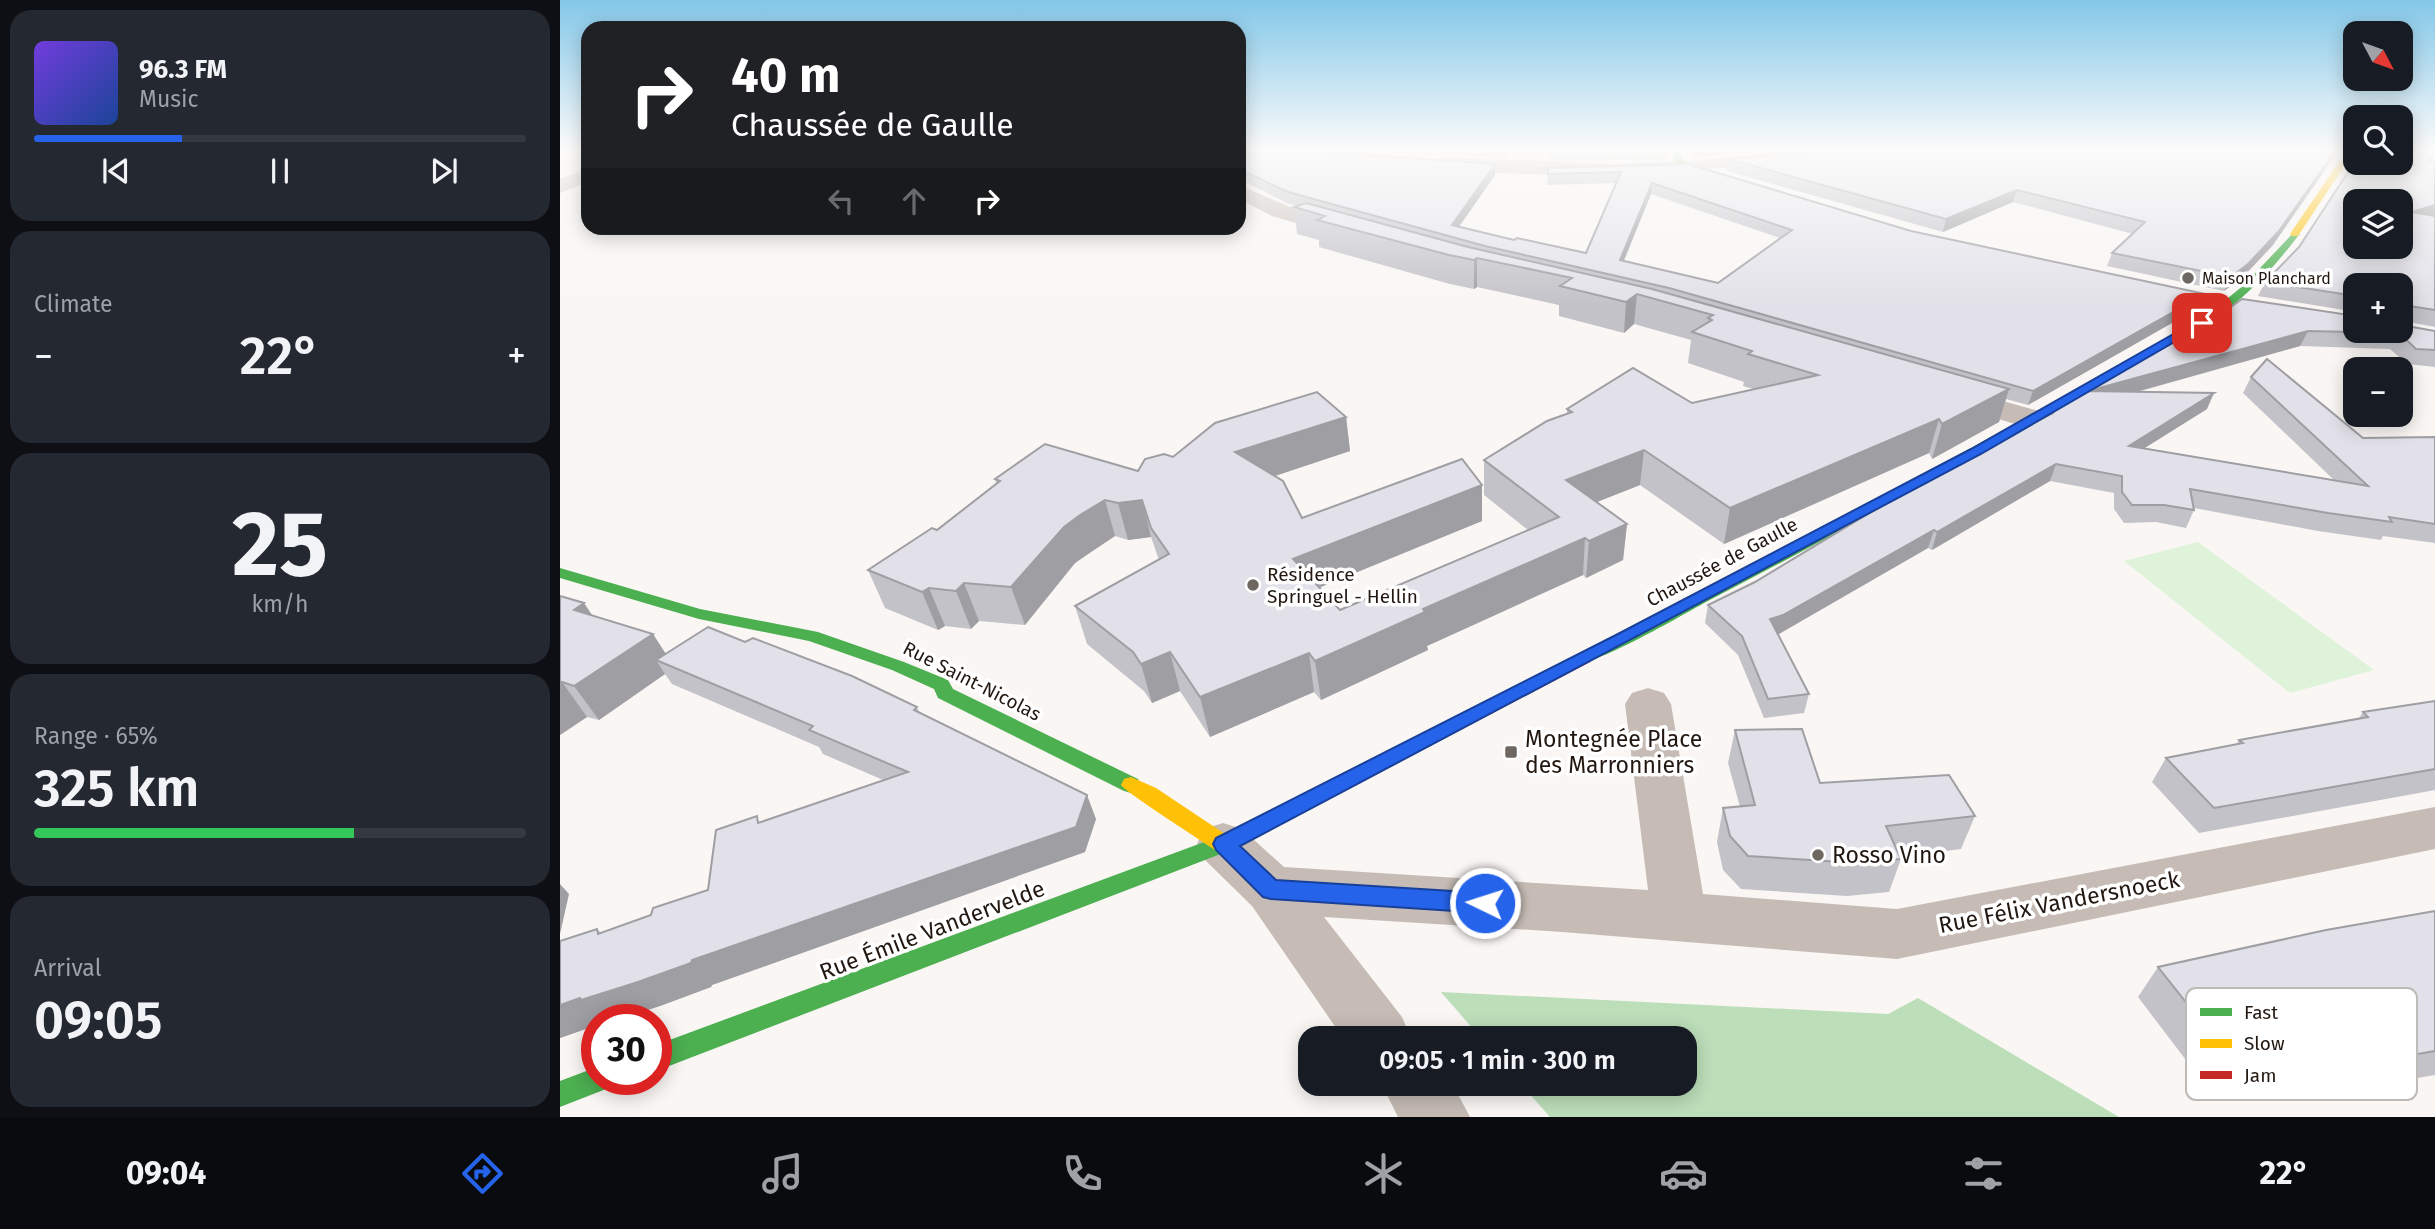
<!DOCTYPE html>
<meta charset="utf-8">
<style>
:root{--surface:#171b24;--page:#242831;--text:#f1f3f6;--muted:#9ea1a6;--line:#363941;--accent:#2563eb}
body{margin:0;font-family:"Fira Sans",sans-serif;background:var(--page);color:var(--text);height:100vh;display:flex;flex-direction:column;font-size:26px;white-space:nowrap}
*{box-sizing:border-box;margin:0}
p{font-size:23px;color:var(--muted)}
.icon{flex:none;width:38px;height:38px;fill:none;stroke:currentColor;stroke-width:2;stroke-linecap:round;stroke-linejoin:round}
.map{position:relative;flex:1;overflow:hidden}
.side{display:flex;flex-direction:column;gap:10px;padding:10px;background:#0d0f14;width:560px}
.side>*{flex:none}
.top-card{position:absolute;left:21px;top:21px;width:665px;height:214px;border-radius:21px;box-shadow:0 4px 18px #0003;background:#202124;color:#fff;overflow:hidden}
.needle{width:46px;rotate:131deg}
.tools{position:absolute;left:1783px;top:21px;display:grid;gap:14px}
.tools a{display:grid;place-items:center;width:70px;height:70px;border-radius:14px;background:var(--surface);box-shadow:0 4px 18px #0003;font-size:35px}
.speed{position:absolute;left:21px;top:1004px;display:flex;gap:14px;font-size:35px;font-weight:700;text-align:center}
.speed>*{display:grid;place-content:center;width:91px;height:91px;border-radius:50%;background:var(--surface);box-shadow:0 4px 18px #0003;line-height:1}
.speed .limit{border:10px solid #d22;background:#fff;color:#111}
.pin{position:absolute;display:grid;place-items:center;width:60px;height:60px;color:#fff;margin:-30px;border-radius:14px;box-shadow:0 4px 10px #0006}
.me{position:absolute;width:77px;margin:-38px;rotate:274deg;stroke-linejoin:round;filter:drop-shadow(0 0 5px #0008)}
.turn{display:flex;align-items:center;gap:24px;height:147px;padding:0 35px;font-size:32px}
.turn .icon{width:91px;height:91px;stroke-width:2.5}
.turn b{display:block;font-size:49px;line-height:60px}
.lanes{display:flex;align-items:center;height:66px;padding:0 35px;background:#0003;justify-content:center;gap:35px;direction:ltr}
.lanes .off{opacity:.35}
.big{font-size:52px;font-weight:600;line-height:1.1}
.side .card{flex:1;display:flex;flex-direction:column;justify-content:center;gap:10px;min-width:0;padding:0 24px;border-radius:21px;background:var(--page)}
.side .dial{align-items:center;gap:0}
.dial b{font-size:91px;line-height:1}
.song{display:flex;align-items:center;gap:21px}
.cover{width:84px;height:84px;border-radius:10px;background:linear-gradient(135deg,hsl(260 70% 55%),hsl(220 70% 35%))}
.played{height:7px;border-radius:4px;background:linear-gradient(90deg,var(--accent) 30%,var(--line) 30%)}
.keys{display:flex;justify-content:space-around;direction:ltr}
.heat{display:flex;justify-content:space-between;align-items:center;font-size:38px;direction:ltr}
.charge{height:10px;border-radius:5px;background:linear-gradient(90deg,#34c759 65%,var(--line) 0)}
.trip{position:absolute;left:738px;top:1026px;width:399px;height:70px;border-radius:21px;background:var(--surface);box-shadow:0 4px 18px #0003;font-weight:600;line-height:70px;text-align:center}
.tab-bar{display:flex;height:112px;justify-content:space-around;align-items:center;background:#090b0e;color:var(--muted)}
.tab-bar .icon{width:49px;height:49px}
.tab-bar .selected{color:var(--accent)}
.tab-bar b{font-size:32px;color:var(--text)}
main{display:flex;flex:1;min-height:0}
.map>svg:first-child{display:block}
</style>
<main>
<section class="side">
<div class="card">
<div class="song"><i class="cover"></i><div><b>96.3 FM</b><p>Music</p></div></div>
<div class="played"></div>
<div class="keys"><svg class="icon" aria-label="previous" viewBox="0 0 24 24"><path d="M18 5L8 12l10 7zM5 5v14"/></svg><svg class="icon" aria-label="pause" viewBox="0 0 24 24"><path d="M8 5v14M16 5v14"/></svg><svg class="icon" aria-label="next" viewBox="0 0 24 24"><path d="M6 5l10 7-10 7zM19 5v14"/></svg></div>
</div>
<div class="card"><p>Climate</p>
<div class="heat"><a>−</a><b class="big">22°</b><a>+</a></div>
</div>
<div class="card dial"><b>25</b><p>km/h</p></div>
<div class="card"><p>Range · 65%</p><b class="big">325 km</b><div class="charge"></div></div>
<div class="card"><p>Arrival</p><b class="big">09:05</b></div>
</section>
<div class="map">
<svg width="1875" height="1117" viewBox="0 0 1875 1117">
<rect width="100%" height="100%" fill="#f9f6f4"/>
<!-- green -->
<path fill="#dff3db" d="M1638,542l176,128 -84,23 -166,-132z"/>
<!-- forest -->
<path fill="#bcdeb9" d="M881,992l447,22 30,-16 201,119h-569l-30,-34h165v-45h-204z"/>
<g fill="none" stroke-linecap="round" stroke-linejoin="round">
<!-- street -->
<g fill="#c6bcb5" fill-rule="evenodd">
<path d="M1244,150h61l-9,6c-127,12 -244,24 -372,16 -13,-1 -42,2 -51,-9l10,-6 170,7 79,-3z"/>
<path d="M28,168v14l-28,11v-14z"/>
<path d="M679,185l49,21 64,19 3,5 -3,5 -8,2 -72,-21 -33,-17z"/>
<path d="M1393,387l93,26 5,7 -5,7 -11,3 -93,-28 -4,-6 4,-6z"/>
<path d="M1088,688l16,5 7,11 32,190 194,15 538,-102v42l-538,110 -335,-27 -238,-15 78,100 9,21h-68l-91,-132 -48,-47 -7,-15 7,-15 19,-6 19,6 42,38 364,23 -23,-186 7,-11z"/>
<path d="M821,1083h71l18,34h-72z"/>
</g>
<!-- fast -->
<g fill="#4caf50" fill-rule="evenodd">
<path d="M1114,150h8l-1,8 9,7 44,17 -7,2 -43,-15 -11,-10z"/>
<path d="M1735,231l5,3 -2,2c-22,29 -45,54 -74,76 -49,37 -106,63 -159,94 -119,68 -238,133 -359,196 -20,11 -113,65 -128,60l-3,-4 3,-4 304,-157 274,-151 61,-39 27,-22z"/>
<path d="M0,568l140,41 118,23 86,30 44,18 5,9 185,90 3,6 -3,6 -7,2 -7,-2 -186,-93 -4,-9 -42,-19 -83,-29 -110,-22 -139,-41z"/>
<path d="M707,814l7,2 3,6 -3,6 -43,22 -575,221v-26l559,-207z"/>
<path d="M37,1067v13h13l-4,9 -46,18v-26z"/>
</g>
<!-- slow -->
<g fill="#ffc107" fill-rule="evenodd">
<path d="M1787,150h8l-57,86h-6l-2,-2z"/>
<path d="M571,777l25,11 75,50 3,6 -3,6 -8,3 -8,-3c-13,-9 -90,-58 -94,-65l3,-6z"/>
</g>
<!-- jam -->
<path fill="#c62828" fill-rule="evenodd" d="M1024,652l6,2 3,4 -3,4 -316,166 -7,2 -7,-2 -3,-6 3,-6z"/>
</g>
<!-- wall -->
<g fill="#c2c2c8" fill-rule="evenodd">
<path d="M679,150l256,25 -36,51 55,14 72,13 30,-70 -69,2 1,-17 140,-4 223,67 289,76 -172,98 -22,-6 -7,23 -67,37 -3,-6 -205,91 -84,-59 -43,17 30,22 -4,36 -37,18 -3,-3 -156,71 1,4 -107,50 -7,-8 -104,45 -30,-46 -28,12 -8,-12 -57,-47 -12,-38 84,-46 -8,-23 -23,3 -13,-4 -24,16 -16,11 -50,62 -46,-4 -8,8 -26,-3 -7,4 -53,-22 -17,-38 69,-40 59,-47 -1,-4 143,-8 35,-14 173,-40 4,34 -75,25 27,42 180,3 -162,66 20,23 188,-80 -44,-35v-35l83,-46v-5l125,-6 61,-14 -10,-3 1,-4 -56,-19 3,-23 -57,-16 -10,9 -65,-17v-11l-82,-18 -3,2 -24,-5 -131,-37v-7l-22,-6 -3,-27 4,-1 -9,-2 -50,-25zM1091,194l129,44 -62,45 -94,-22z"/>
<path d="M822,150h126v5l-2,3z"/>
<path d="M988,150h121l-1,9 -120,2z"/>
<path d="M1272,150l441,95 -31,33 -18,13 -117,-25 5,-13 21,-19 -120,-32 -70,30 -216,-61 1,-12z"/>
<path d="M1875,157l-3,5 3,1v52l-3,1h3v111l-32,-6 -47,-36v27l-98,-16 7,-14 34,-35z"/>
<path d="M1796,316l79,15v36l-28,-3 -17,-15 -90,-3 -163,46 70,17 -62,39 189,32 -91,-87 8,-16 112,61 72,-1v106l-52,-7 -2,4 -63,-9 -124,-23v2l-8,18 -30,-6 -32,1 -10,-14v-16l-64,-12 -118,69 -4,-2 -150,86 31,60 -5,19 -40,5 -26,-63 -33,-32 3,-18 47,-23 298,-169 3,-4z"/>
<path d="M0,596l24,7 8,12 74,39 79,-12 172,65 2,5 177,107 -11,33 -373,133 -1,2 -51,19 -63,14v5l-37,13v-97l37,-12 4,4 50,-18 57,-25 53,-68 122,-42 -60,-26 -4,-7 -147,-63 -7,-10 -66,46 -12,-3 -27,18z"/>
<path d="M1875,701v89l-236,43 -47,-51 14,-24 70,-13 3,-5 120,-22 4,-6z"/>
<path d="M1175,730l85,53 155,33 -14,33 -61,8 1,2 -12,33 -42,4 -106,-7 -18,-19 -6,-28 6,-34 17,-1 -12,-44z"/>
<path d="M1875,911v164l-52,9 -35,-42 -126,26 -9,-6 -21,6 -54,-71 20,-30z"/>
</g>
<!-- shaded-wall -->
<g fill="#9e9ea3">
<path d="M1133,150h82l-83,7z"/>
<path d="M1776,150h3l-66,95 -31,33 -18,13 7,-14z"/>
<path d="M935,164v11l-43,62v-12z"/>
<path d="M1092,183l-1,11 -32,78 1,-12z"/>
<path d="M1457,190l-4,12 -70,30 3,-13z"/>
<path d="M1875,205v10l-29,10 6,-13z"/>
<path d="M917,258v29l-3,2v-29z"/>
<path d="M1077,294l-3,30 -10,9 2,-31z"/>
<path d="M1645,294l-5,13 -172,98 5,-14z"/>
<path d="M1847,313l-6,11v-10z"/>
<path d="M1748,331l-8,15 -218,61 6,-16z"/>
<path d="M1449,389l-10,33 -67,37 10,-35z"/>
<path d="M1654,393l-7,16 -85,53 7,-16z"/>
<path d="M786,417l4,34 -109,36 -6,-35z"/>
<path d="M1379,419l-10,34 -205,91 6,-36z"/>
<path d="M1084,450l-4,35 -76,30 2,-35z"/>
<path d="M1496,464l-6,17 -118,69 5,-18z"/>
<path d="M922,485v36l-183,75 -6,-37z"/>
<path d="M545,500l10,36 -24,16 -16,11 -50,62 -14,-38 53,-60 16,-12z"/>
<path d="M582,500l9,37 -23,3 -10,-37z"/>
<path d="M1067,524l-4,36 -37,18 3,-37z"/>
<path d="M1374,530l-6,18 -149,86 -12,3 3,-18z"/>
<path d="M1025,538l-2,37 -156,71 1,4 -107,50 -6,-39 108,-52z"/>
<path d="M404,583l15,38 -8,8 -15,-38z"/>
<path d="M369,588l16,38 -7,4 -16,-38z"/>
<path d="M24,603l22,34 -32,-27z"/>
<path d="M93,634l22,34 -19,-8 9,14 -66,46 -25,-34z"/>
<path d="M610,652l10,39 -28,12 -11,-39z"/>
<path d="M749,653l5,39 -104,45 -10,-40z"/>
<path d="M2,682l25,35 -27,18v-51z"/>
<path d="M527,795l9,24 -11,33 -373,133 -1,2 -51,19 -42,14h-21v5l-37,13v-33l132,-45z"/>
<path d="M0,884l9,10 -9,40z"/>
<path d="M1676,1033l-23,29 -21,6 23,-29z"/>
</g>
<!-- building -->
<g fill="#e2e1e9" stroke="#9e9ea3" stroke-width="2" fill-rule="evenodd">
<path d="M679,150h54l202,14 -43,61 62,15 3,-2 69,15 35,-81 -73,2v-6l140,-4 223,67 294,63 -172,97 -364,-103 -184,-42 -197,-54 -49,-23zM1092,183l140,47 -74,53 -98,-23z"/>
<path d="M1272,150h504l-57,81 -31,33 -17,13 -119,-24 33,-31 -128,-32 -71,29 -218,-60z"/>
<path d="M1841,150h34v4l-6,7 6,2v42l-23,7 23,4v94l-25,-4 -3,7 -6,1v-29h-45v11l-91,-14 34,-35 57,-87v3h45zM1796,201h45v46h-45z"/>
<path d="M746,203l162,44 184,42 357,100 -67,35 -3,-5 -209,89 -86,-58 -78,30 61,44 -38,17 -4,-3 -162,71 2,3 -110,49 -6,-8 -109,44 -30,-45 -29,12 -8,-12 -58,-46 94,-52 -18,-26 -9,-28 -24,3 -13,-3 -25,15 -16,12 -53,60 -47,-4 -8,8 -27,-3 -7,4 -54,-22 64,-42 5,2 63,-49 -5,-2 50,-35 93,27 7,-12 19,-5 9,3 42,-34 102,-31 29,25 -111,35 48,29 19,37 160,-59 20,26 -189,74 47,51 219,-93 -75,-57 63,-39 25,-9 -5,-3 66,-41 59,35 126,-28 -70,-21 4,-3 -60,-19 20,-12 -4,-2 5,-3 -76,-21 -11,8 -66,-16 12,-8 -95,-20 -3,2 -25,-5 -132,-35 8,-4 -31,-9z"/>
<path d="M1682,299l114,17v15h45v-6l34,6v19l-19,-1 -17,-16 -91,-2 -220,60 132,-76z"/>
<path d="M1707,359l96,79 72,-1v87l-46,-7 3,5 -64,-9 -138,-24 4,21 -30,-5h-32l-10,-13v-16l-66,-12 -119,68 -3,-2 -151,85 -13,4 39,75 -41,5 -26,-63 -34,-31 47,-23 151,-91 147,-78 3,-4 32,-18 126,2 -85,53 239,40 -117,-109z"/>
<path d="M0,596l24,7 -10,7 79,24 -79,52 -12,-4 -2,2z"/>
<path d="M148,627l37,15 8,-4 99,38 65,31 -3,3 173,85 -11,32 -384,133 -1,3 -53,19 -57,18 -1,-2 -20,7v-64l37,-12 1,5 53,-19 2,-7 55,-18 8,-60 41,-14 1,7 150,-51 -99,-42 4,-4 -157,-66z"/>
<path d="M1875,701v68l-221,39 -48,-50 77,-15 -4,-3 129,-23 -5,-5z"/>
<path d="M1242,729l18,54 129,-8 26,41 -89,10 15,33 -43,4 -110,-7 -18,-20 -7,-28 32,-3 -20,-75z"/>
<path d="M1875,911v140l-23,4 -37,-42 -129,26 -10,-6 -21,6 -57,-72 168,-37z"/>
</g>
<!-- sky -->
<linearGradient id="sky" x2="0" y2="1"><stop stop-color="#83c7e8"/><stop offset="0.49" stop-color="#fcfbfa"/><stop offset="1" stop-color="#fcfbfa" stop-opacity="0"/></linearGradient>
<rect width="1875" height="306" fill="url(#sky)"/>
<!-- route -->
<path fill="#2563eb" stroke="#184099" stroke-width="2" d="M1638,320l9,3 -226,131 -741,392 36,34 209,13 8,3 4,7 -4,7 -8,3 -214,-14 -8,-2 -47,-47 -3,-6 3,-6 400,-203 355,-186z"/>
<!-- markers -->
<g fill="#6e6660" stroke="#fff" stroke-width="2.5">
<circle cx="1628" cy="278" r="7"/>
<circle cx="693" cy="585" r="7"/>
<rect x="944" y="745" width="14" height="14" rx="3.5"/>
<circle cx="1258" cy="855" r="7"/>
</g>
<g text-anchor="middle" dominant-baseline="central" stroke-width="7" stroke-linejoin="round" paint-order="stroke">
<!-- far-poi labels -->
<g font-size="16" fill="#231811" stroke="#fff" text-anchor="start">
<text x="1642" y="278">Maison Planchard</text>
</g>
<!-- street labels -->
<g font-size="19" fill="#231811" stroke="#fff">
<text transform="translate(1162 562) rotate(-28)">Chaussée de Gaulle</text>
<text transform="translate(412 681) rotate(27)">Rue Saint-Nicolas</text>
</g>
<!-- poi labels -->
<g font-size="19" fill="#231811" stroke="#fff" text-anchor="start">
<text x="707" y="574">Résidence<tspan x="707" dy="22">Springuel - Hellin</tspan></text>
</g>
<!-- near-poi labels -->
<g font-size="23" fill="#231811" stroke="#fff" text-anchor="start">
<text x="965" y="739">Montegnée Place<tspan x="965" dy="26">des Marronniers</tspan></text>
<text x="1272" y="855">Rosso Vino</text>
</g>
<!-- near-street labels -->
<g font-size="23" fill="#231811" stroke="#fff">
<text transform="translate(1499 902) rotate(-11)">Rue Félix Vandersnoeck</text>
<text transform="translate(372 930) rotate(-21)">Rue Émile Vandervelde</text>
</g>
</g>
<!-- legend -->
<rect x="1626" y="988" width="231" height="112" rx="10" fill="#fff" stroke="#bdbab8" stroke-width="2"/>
<rect x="1640" y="1008" width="32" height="8" fill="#4caf50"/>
<rect x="1640" y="1039" width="32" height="9" fill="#ffc107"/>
<rect x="1640" y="1071" width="32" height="8" fill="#c62828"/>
<g font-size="19" fill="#231811">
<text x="1684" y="1019">Fast</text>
<text x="1684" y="1050">Slow</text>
<text x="1684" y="1082">Jam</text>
</g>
</svg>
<div class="tools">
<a><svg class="needle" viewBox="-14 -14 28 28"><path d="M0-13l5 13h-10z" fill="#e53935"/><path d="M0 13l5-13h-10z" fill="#9ea1a6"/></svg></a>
<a><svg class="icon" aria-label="search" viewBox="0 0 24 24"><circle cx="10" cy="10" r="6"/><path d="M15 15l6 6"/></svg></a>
<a><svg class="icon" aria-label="layers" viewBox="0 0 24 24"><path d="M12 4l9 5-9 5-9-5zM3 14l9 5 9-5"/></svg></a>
<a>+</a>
<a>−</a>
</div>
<div class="speed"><div class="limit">30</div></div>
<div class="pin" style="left:1642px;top:323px;background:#d93025"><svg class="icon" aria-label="arrive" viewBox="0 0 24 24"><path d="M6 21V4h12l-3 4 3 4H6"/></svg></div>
<svg class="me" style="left:925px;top:903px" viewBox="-20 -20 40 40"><circle r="17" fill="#2563eb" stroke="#fff" stroke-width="3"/><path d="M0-11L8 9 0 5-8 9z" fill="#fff"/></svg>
<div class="trip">09:05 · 1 min · 300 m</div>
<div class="top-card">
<div class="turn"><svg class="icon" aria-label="right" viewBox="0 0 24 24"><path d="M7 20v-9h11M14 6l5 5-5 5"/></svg><div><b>40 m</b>Chaussée de Gaulle</div></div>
<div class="lanes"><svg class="icon off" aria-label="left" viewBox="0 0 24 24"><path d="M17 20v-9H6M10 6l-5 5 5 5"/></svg><svg class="icon off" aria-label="ahead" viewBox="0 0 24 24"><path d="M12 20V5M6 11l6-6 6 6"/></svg><svg class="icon" aria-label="right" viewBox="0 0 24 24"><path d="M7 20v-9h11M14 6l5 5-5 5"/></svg></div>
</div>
</div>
</main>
<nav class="tab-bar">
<b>09:04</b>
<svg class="icon selected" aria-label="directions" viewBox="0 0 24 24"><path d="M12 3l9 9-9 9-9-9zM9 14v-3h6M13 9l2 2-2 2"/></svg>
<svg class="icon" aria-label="music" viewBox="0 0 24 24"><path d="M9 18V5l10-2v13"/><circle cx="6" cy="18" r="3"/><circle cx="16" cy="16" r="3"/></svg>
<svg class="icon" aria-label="phone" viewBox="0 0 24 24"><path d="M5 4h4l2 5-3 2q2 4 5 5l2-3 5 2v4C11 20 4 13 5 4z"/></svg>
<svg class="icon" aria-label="climate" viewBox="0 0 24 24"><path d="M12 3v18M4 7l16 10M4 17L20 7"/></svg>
<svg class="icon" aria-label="car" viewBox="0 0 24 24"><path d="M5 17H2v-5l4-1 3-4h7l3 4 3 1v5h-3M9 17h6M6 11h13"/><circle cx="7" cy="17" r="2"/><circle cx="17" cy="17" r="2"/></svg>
<svg class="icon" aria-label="filters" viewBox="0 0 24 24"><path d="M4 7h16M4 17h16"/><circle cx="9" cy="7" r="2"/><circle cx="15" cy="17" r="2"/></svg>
<b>22°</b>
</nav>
